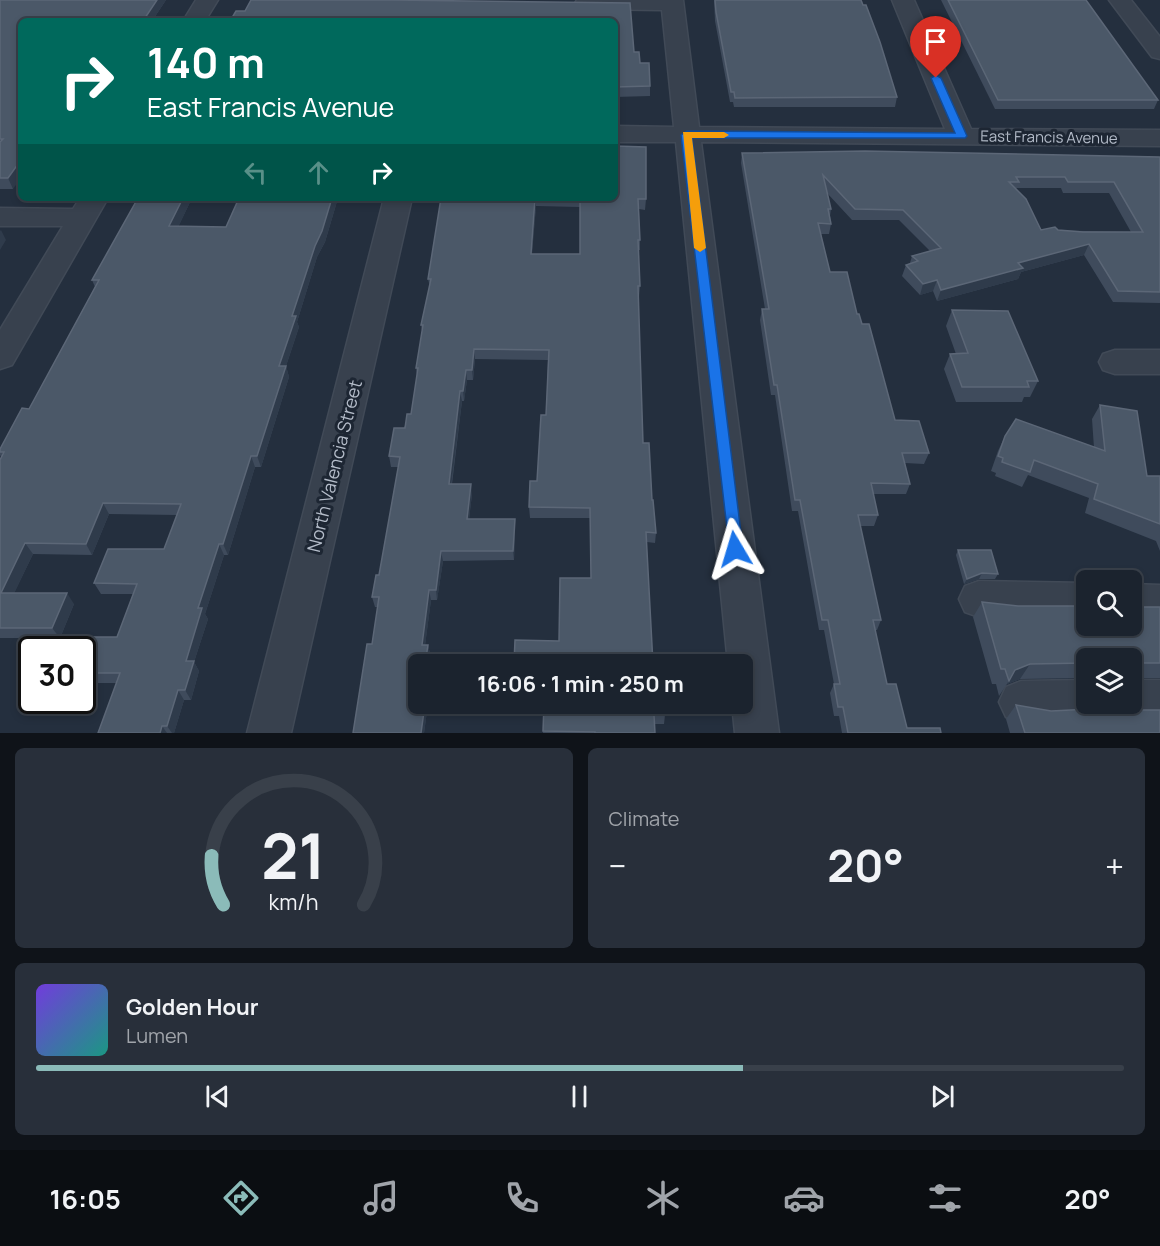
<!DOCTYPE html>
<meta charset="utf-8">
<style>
:root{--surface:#1b232e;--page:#282f3a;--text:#f1f3f6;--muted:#a0a4aa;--line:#39404a;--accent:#8bbbb9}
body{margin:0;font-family:Manrope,sans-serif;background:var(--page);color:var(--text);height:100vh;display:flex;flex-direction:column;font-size:22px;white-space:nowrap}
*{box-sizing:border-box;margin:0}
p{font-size:20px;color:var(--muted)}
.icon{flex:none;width:33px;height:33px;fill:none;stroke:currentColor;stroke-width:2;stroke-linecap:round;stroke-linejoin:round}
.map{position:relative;height:733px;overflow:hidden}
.details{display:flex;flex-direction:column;gap:15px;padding:15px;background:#0f1319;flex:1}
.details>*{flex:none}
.hud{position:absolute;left:18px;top:18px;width:600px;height:183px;border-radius:9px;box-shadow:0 3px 9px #0003,0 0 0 2px var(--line);background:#00695c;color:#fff;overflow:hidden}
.controls{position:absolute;left:1076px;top:570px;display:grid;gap:12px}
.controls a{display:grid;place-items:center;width:66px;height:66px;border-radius:9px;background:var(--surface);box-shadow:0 3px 9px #0003,0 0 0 2px var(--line);font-size:30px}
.speed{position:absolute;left:18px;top:636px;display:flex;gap:12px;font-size:30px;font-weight:700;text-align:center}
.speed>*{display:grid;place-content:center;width:78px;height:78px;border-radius:50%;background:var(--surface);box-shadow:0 3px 9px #0003,0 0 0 2px var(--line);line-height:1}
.speed .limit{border:3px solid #111;border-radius:9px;background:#fff;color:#111}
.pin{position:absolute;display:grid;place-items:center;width:51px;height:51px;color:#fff;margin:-62px -26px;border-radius:50% 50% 50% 0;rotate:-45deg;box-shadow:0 0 6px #0007}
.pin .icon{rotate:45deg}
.me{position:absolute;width:66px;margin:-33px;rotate:353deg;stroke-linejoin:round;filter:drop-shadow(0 0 4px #0008)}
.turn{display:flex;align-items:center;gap:21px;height:126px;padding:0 30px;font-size:27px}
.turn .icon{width:78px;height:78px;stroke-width:2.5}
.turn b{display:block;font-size:42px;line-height:51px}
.lanes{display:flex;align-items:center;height:57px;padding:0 30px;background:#0003;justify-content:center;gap:30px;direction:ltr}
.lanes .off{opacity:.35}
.big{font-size:45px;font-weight:700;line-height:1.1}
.details .tile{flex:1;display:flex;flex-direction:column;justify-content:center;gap:9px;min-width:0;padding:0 21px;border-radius:9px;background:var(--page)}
.details .dial{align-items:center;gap:0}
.dial svg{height:156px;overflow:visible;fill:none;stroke:var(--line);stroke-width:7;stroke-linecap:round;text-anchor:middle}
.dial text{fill:var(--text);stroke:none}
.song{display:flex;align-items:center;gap:18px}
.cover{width:72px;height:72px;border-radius:9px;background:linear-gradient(135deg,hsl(260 70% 55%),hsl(170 70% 35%))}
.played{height:6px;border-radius:3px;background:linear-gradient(90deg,var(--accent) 65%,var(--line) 65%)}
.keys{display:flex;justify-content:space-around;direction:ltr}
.heat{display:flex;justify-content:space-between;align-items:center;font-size:33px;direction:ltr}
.details .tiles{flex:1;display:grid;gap:15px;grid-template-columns:1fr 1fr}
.tile:last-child{grid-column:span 2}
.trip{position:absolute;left:408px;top:654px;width:345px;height:60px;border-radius:9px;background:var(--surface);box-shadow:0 3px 9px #0003,0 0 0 2px var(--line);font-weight:700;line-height:60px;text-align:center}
.menu{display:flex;height:96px;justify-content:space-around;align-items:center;background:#0b0e12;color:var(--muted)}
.menu .icon{width:42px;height:42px}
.menu .active{color:var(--accent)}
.menu b{font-size:27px;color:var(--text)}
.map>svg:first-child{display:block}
</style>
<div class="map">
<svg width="1160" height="733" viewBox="0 0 1160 733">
<rect width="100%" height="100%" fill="#242f3e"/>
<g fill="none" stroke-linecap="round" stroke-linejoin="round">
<!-- minor casing -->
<g stroke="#414a57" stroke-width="3">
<g id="minor">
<path d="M196,0h22l-13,21h-22z"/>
<path d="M577,0h106l16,127 246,2 -53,-129h22l57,129 189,1v16l-459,-4 78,591h-44l-3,-29h10v-40h-14l-52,-522h-61v-16l59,1 -12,-117 -76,-1 -8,-1 -3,-5z"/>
<path d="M1109,0h22l29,37v22l-8,-2z"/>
<path d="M80,198h28l-96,167 -12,4v-39l63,-104h-63v-18l73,1z"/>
<path d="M384,198h28l-121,535h-44z"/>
<path d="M1115,350h45v24h-45l-12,-4 -4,-8 4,-8z"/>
<path d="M979,581l107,2v36l-107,-2 -14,-5 -6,-13 6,-13z"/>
<path d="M1131,584l29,1v36l-29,-1z"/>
<path d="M1086,680v24h21l-6,12c-25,10 -70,11 -95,1l-7,-15 7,-15 15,-6z"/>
<path d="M1131,680h29v42h-29l-15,-6 -6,-12h21z"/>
</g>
</g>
<!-- minor -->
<use href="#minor" fill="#38414e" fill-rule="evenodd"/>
</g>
<!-- wall -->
<g fill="#3f4b5c" fill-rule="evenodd">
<path d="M0,0h166l-14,21h-131l-8,168h-13z"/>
<path d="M714,0h147l36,97 -2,10h-161l-1,-5h-3l-15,-81z"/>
<path d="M941,0h145l72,100 -4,9h-159z"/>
<path d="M615,21l19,31 6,11 10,23v10l-35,1z"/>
<path d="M742,153l418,4v146l-47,-1 -29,-47 -63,17 -3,7 -81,22 -4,-10 -13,4 -18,-19 4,-11 4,-2 2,-7 18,-5 -31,-31h-47l-25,-27 4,16 -1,7 1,8 -2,10h-8l9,38 27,42 5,10 33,96 34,33 -5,11 -19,-1 5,21 -4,10h-33l5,21 -4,11h-14l21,94 -4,10h-2l12,54 20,44 34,5h-99l-3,-17h-5l-4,-23 4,-9 -10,-54h-5l-21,-119h-6l-17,-116h-4l-11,-75 2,-11h3l-24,-146zM1017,188h44l2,5h46l22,39 -90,-2 -25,-41z"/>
<path d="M138,198h54l-14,29h48l13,-29h99l-13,44 -8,15 -20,65 2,5 -13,39 3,11 -28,90h-6l-27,88h-4l-19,59 3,5 -14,43 5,9 -8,29h-7l-10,33h-76l19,-50h-35v-33l35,-13 16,-43h-32l-7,-11 70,-34 13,-34 -68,-1 -17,41 -59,-1 -19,39 60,11 -14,34h-60v-178l1,-3 -1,-2v-6l29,-40 66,-122 -3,-7z"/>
<path d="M441,198h174l31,1 -1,11 -6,-1 1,31v10h-2l2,36 -1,11h-1l5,146 13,90 -1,10 -8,-1 -88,99 32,-63 -1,-60h-60l-1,-11 8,-26 9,-66 2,-55 -73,-1 -2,21h-6l-3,21h-2l-10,83 20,10 -3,25 46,10 -1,31 -71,1 -6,39h-6l-6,45h3l2,9 -12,50h10l-4,29h-71l19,-89 6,-37h-3l-3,-10 7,-22 19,-108h-7l-2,-11 22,-42 6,-37 -1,-9 6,-37 -1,-6 9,-38 -2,-8zM536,206l44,1v47h-48z"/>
<path d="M952,310l86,71 -8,16h-6l-2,5h-66l-12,-33 6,-15h6l-10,-28z"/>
<path d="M1100,405l47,71h13v75l-4,-10 -71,-28 4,-15 -61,-23 -6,12 -27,-11 1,-3 -5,-2 7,-20 7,-15 89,12 -2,-29z"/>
<path d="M958,550l40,24 -3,5h-16l-15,5 -8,-29z"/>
<path d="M982,602l36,4 142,1v71h-18v9l-11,12v-41h-45v20l-66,1 -13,5 -8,12 -3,-12h-4l-19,-67z"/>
<path d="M544,704l121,11 -1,9h-9v9h-112z"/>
<path d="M1111,704h17l32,29h-150l-4,-14 10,-14 35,6 40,-2 19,-4z"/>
</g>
<!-- shaded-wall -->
<g fill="#2f3b4b">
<path d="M157,0h9l-14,21h-9z"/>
<path d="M21,160v18l-8,11 -5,-11z"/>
<path d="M183,198h9l-19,40 -4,-12z"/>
<path d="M332,198h6l-13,44 -8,15 -20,65 2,5 -13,39 3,11 -28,90 -4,-11 22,-90 13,-50 23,-70z"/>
<path d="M535,198l1,8 -5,58v-10z"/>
<path d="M1,230l5,10 -6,10v-19z"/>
<path d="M1089,244l-5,11 -63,17 -3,7 -81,22 4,-11 77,-27z"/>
<path d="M937,280l-4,11 -13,4 3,-11z"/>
<path d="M474,349l1,10 -2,21 -1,-10z"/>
<path d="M466,370l1,10 -3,21 -1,-10z"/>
<path d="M460,391l2,10 -12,93 -1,-10z"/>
<path d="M251,456l4,11 -27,88 -5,-11z"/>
<path d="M471,484l1,10 -4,35 -1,-10z"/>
<path d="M103,503l6,11 -17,41 -6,-11z"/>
<path d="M515,519v10l-1,31 -1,-9z"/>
<path d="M25,543l8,11 -24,50 -8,-11z"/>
<path d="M219,544l5,11 -19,59 3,5 -14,43 5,9 -8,29 -6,-10 1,-29 12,-53z"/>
<path d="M441,551l2,10 -6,39 -1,-10z"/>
<path d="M982,573l-3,6 -15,5 3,-5z"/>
<path d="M429,590l2,10 -7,54 -2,-9z"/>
<path d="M67,593l7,11 -14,34 -8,-10z"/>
<path d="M428,645l2,9 -1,10h-4z"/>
<path d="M1030,664l-10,15 -13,5 8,-14z"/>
<path d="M178,690l6,10 -10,33h-2l-5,-7z"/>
<path d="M425,704h3l-4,29h-3z"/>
<path d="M162,726l5,7h-7z"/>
</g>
<!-- building -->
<g fill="#4b5868" stroke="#5c6777" stroke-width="1.5" fill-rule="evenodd">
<path d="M0,0h157l-14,21h-122v139l-13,18h-8v-36l3,-3h-3z"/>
<path d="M251,0h140l239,3 4,49h5l1,11h9l1,23 -35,1v-66h-385l6,-10h9z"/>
<path d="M715,0h146l2,5h3l14,37 17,55 -162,1 -1,-6h-3l-15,-80z"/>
<path d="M948,0h138l72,100h-160z"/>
<path d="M615,146l31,1v52h-8l2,41h-2l2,46h-2l5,157h6l3,57h1l3,33 -10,-1 7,132h-139l1,-24 44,1 1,-63h31l-1,-70 -61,-1 1,-26h7l4,-66h5l3,-65 -75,-1 -2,21h-6l-3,21h-3l-11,93h22l-4,35h48l-2,32h-72l-5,39h-7l-7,55h6l-3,19h-7v40h7l-4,29h-68l14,-89h5l7,-47h-7l4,-22h3l21,-118 -11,-1 5,-28h11l2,-14h4l7,-46h-2l7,-43h-2l10,-46h-3l13,-81h94l-4,56h49v-56h35z"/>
<path d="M865,151l295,6v135l-42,-1 -29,-47 -71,19 5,5 -82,22 -4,-10 -14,4 -17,-19 12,-4 -6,-5 29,-8 -38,-38 -48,-1 -32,-34 8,34h-3l3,15 -13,-1 12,49h17l10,42h2l3,10h7l26,96 24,1 10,32h-27l8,31 -39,-1 7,32h-20l23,105h-8l14,64h9l11,44h33l1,5h-93l-5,-26h-5l-4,-23h6l-12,-64h-6l-22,-120h-5l-18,-115h-3l-12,-76h7l-27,-156zM1016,177h49l3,5h46l29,50h-60l-25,-2 -3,-3 -14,3 -15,-31 -17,-17h10z"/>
<path d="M138,198h45l-14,28 57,1 13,-29h93l-10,33 -7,15 -23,70h4l-17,50h7l-29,90h-6l-28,88h-4l-21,64h4l-16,53h8l-9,29h-7l-11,36h-5l-2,7h-62l22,-60h-38v-23h-11l5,-13h41l20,-53 -43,-1 14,-34h56l17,-45 -78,-1 -17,41 -61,-1 -24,50h66l-15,35h-52v-168l4,-8h-4v-3l22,-41 7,1 70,-129h-7z"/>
<path d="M952,310l56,1 30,70h-11l2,6h-67l-12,-33 18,-1z"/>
<path d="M1100,405l37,6 10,65h13v48l-66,-25 4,-15 -64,-24 -4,12 -28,-10 1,-4 -5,-2 7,-20 11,-17 89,32z"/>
<path d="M958,550h33l7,24 -16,-1 -15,6z"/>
<path d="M982,602l36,4h68v20h45v-19h29v56h-18v24h-11v-29h-45v5l-56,1 -15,6 -6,11 -4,-12h-4z"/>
<path d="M544,704h121v11h-11l1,18h-60v-1l-52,-1z"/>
<path d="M1114,704h14l15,6h17v23h-135l-9,-28 35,6 40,-2z"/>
</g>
<!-- route -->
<path fill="#1a73e8" stroke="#114b97" stroke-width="1.5" d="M936,75l5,3 26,58 -2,2h-273l51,411 -2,5 -6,2 -5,-2 -49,-419 6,-4 268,2 -24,-55z"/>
<!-- slow -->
<path fill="#f59e0b" d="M683,132h41l5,3 -5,3h-32l14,110 -6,4 -6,-4z"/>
<g text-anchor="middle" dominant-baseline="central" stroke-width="6" stroke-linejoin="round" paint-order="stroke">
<!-- far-street labels -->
<g font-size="15" fill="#b4bcc9" stroke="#1d2633">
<text transform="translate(1049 137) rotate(1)">East Francis Avenue</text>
</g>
<!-- street labels -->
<g font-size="18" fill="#b4bcc9" stroke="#1d2633">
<text transform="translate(334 466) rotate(-76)">North Valencia Street</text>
</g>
</g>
</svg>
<div class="controls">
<a><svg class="icon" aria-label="search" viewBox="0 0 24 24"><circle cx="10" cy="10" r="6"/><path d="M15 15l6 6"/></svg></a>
<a><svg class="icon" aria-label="layers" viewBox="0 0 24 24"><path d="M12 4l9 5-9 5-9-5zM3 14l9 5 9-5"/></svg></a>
</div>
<div class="speed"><div class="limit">30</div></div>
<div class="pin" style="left:936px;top:78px;background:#d93025"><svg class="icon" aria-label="arrive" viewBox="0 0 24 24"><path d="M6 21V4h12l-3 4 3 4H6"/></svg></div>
<svg class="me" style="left:735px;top:549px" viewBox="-20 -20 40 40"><path d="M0-17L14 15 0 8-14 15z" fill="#1a73e8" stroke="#fff" stroke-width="4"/></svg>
<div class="trip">16:06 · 1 min · 250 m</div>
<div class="hud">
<div class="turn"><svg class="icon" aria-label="right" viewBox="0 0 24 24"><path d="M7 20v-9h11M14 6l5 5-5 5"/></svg><div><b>140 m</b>East Francis Avenue</div></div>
<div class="lanes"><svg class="icon off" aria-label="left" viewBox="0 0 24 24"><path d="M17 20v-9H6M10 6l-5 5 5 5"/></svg><svg class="icon off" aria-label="ahead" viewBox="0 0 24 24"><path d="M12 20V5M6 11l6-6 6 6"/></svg><svg class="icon" aria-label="right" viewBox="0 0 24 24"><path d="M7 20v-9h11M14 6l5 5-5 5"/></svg></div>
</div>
</div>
<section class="details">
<div class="tiles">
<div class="tile dial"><svg viewBox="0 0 100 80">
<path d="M14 69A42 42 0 1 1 86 69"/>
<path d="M14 69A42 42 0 0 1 8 44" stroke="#8bbbb9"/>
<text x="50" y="56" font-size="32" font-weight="700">21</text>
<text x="50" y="72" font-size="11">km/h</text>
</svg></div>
<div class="tile"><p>Climate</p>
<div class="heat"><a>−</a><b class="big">20°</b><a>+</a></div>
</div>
<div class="tile">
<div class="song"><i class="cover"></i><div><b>Golden Hour</b><p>Lumen</p></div></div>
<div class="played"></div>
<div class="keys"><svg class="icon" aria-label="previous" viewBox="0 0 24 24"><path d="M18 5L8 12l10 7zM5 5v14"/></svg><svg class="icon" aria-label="pause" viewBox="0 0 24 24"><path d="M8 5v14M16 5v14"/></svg><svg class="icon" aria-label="next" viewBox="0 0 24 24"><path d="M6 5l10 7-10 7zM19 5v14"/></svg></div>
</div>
</div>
</section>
<nav class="menu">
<b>16:05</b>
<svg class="icon active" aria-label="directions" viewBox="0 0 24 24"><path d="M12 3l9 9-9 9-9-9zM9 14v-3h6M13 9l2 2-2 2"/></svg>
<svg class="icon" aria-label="music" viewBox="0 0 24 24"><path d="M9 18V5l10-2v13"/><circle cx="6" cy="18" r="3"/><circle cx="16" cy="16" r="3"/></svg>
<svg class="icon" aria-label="phone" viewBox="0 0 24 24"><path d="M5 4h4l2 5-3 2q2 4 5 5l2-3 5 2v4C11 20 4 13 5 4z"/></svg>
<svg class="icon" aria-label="climate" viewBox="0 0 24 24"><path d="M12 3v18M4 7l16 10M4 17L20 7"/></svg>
<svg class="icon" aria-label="car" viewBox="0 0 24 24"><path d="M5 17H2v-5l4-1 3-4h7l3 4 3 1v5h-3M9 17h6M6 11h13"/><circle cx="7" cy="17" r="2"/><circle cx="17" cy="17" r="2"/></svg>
<svg class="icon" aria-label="filters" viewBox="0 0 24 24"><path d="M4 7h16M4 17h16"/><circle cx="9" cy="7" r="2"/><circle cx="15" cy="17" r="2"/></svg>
<b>20°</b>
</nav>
